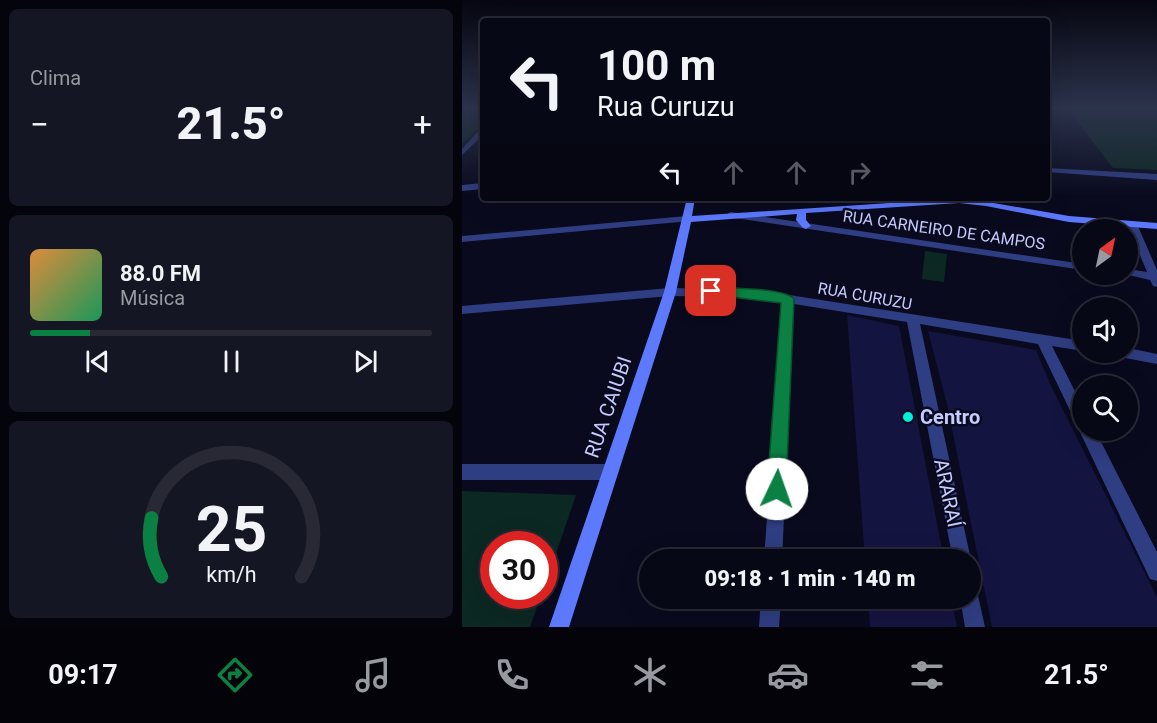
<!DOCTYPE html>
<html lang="pt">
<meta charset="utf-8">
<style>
:root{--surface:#070816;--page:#151623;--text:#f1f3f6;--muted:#989aa1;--line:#282935;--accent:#0b8043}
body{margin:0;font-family:Roboto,sans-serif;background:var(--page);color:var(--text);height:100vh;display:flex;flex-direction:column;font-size:22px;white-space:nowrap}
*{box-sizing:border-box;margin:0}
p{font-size:20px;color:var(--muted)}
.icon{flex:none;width:33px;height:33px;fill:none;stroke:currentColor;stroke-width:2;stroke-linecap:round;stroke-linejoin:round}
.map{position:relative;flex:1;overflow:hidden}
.side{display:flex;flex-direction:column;gap:9px;padding:9px;background:#04040c;width:462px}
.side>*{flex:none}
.banner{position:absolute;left:18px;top:18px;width:570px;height:183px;border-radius:6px;box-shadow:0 6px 24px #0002,0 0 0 2px var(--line);background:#070816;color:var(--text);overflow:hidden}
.needle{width:39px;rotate:33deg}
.buttons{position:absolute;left:610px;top:219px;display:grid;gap:12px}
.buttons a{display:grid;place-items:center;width:66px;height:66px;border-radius:50%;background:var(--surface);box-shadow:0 6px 24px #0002,0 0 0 2px var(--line);font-size:30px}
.speed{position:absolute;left:18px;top:531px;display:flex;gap:12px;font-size:30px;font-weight:700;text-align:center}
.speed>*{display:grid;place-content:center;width:78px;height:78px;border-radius:50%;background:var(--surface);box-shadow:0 6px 24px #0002,0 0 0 2px var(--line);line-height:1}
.speed .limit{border:9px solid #d22;background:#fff;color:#111}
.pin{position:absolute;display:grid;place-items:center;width:51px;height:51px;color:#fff;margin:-26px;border-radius:12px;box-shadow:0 3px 9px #0006}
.me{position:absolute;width:66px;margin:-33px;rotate:3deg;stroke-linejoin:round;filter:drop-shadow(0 0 4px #0008)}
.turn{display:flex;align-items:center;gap:21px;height:126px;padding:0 18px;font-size:27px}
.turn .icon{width:78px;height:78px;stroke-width:2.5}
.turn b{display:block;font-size:42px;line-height:51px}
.lanes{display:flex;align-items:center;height:57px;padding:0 18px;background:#0003;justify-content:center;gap:30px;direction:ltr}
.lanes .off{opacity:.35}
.big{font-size:45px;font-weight:800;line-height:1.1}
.side .widget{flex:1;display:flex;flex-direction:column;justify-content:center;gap:9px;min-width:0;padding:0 21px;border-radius:9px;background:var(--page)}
.side .dial{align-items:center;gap:0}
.dial svg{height:156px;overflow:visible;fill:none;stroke:var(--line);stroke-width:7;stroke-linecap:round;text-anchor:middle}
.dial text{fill:var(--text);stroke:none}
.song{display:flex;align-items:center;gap:18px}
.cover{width:72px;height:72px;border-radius:9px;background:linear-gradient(135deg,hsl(30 70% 55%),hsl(150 70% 35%))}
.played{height:6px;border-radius:3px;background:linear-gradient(90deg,var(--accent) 15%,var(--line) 15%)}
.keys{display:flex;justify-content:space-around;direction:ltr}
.heat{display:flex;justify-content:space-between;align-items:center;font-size:33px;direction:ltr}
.trip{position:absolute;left:177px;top:549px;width:342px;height:60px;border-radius:30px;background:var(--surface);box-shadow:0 6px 24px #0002,0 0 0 2px var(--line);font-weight:800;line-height:60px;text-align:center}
.tabs{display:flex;height:96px;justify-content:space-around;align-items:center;background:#030309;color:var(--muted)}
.tabs .icon{width:42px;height:42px}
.tabs .on{color:var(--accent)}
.tabs b{font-size:27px;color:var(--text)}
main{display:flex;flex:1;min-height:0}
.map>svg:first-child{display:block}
</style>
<main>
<section class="side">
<div class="widget"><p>Clima</p>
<div class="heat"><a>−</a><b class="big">21.5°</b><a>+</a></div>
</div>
<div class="widget">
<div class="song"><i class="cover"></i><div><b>88.0 FM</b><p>Música</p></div></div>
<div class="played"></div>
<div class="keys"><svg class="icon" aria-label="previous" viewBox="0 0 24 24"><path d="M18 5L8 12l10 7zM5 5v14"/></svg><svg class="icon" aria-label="pause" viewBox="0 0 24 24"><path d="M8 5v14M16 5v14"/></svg><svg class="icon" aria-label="next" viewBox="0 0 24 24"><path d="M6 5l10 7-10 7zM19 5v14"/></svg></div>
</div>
<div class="widget dial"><svg viewBox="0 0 100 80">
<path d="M14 69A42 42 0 1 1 86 69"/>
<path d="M14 69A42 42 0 0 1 9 39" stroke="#0b8043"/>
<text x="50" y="56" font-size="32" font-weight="700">25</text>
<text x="50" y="72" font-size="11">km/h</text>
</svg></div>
</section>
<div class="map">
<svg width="695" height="627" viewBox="0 0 695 627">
<rect width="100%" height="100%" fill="#090a1e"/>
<!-- green -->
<g fill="#0c2822">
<path d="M605,108h90v62l-44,-2z"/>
<path d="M0,109h21v15l-21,20z"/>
<path d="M463,251l22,3 -3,28 -22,-3z"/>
<path d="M0,491l114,4 -31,91 -1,-42h-50v52h47l-11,31h-68z"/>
</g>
<!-- building -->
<g fill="#141441">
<path d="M385,315l52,11 45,234h-79z"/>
<path d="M466,331l108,19 15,36 106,211v30h-165l-45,-223z"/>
<path d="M406,598h83l6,29h-87z"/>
</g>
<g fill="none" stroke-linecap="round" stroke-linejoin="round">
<!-- street -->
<g fill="#2f3d82" fill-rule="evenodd">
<path d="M18,129h3v6l-21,20v-6z"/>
<path d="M585,168l110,6v6l-110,-8z"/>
<path d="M21,183v6l-21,2v-6z"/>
<path d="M269,212l352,52v6l-355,-53v-4z"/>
<path d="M225,216l5,3 -2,2 -228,21v-6z"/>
<path d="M670,221l5,3 20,46v17l-4,-1 -3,-6 -26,-6h4v-5l19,3 -20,-48z"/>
<path d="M208,288l80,1 333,52v10l-31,-5 31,61v23h12l62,122v29l-7,-2 -71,-149 2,-2 -3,-1 -40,-83 -118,-20 51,236 -1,2v-2h-17l-46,-238 -113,-18 -12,256h-18l18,-258 -32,-5 -80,-1 -208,18v-8z"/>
<path d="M666,348l29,6v10l-37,-7 -5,-1 -1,-4h14z"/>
<path d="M0,464h146l6,3 2,5 -2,5 -6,3h-146z"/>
<path d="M508,588l7,3 8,36h-20l-5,-29h10z"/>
<path d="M299,598h20l-2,29h-20z"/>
</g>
<!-- secondary -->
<path fill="#5d7aff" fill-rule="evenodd" d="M225,198h8l-3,18 273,-18 104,18 88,7v6l-88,-7 -83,-16 -27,-3 -153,10v7l5,6 -5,3 -3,-1 -7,-8 1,-6 -106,8 -15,70 -107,335h-20l115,-335z"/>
</g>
<!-- sky -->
<linearGradient id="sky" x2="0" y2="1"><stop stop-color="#050610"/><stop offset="0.55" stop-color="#2c334c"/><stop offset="1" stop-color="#2c334c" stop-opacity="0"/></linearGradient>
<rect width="695" height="196" fill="url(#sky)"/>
<!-- route -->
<path fill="#0b8043" stroke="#07532c" stroke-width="1.5" d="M249,287c17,1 74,1 83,12l-8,190 -2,6 -7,3 -7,-3 -3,-6 14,-186 -74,-9 -2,-3z"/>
<!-- markers -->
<circle fill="#00f1d9" stroke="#090a1e" stroke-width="2" cx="446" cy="417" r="6"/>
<g text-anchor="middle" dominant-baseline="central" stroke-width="5" stroke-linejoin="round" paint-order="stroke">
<!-- street labels -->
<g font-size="16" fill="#c6cbff" stroke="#090a1e">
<text transform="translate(482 230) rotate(8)">RUA CARNEIRO DE CAMPOS</text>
<text transform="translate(403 296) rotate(10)">RUA CURUZU</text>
</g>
<!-- near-street labels -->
<g font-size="20" fill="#c6cbff" stroke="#090a1e">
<text transform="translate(146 407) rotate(-71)">RUA CAIUBI</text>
<text transform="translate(486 493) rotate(78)">ARARAÍ</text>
</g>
<!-- near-poi labels -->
<g font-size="20" font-weight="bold" fill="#c6cbff" stroke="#090a1e" text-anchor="start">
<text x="458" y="417">Centro</text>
</g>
</g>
</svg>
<div class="buttons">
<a><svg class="needle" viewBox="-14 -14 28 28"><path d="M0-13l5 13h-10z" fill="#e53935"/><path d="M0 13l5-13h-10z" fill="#989aa1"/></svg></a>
<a><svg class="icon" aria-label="sound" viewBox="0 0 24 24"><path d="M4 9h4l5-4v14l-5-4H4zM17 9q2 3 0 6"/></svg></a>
<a><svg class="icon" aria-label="search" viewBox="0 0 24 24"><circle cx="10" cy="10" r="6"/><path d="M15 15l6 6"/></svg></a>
</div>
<div class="speed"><div class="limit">30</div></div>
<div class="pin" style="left:249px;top:291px;background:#d93025"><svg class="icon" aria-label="arrive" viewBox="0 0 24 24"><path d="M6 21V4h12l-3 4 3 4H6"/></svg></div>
<svg class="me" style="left:315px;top:489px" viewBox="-20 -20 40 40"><circle r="19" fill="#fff"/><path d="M0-13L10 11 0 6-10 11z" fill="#0b8043"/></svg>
<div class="trip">09:18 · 1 min · 140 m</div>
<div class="banner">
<div class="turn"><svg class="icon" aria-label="left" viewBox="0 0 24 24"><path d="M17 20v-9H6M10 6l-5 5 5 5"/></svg><div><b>100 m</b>Rua Curuzu</div></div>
<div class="lanes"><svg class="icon" aria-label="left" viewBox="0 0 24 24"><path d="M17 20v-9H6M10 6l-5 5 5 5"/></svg><svg class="icon off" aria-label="ahead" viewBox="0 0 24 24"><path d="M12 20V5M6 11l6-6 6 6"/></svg><svg class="icon off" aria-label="ahead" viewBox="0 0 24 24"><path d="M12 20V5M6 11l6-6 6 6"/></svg><svg class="icon off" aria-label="right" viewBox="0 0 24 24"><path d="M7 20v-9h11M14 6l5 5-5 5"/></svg></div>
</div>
</div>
</main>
<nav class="tabs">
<b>09:17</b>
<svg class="icon on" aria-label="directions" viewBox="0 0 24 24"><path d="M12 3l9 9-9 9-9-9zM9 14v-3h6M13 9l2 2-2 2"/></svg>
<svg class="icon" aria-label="music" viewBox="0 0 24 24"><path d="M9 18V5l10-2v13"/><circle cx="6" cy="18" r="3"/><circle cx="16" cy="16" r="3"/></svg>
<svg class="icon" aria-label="phone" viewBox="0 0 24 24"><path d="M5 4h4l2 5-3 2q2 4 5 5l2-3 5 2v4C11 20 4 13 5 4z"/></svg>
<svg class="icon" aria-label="climate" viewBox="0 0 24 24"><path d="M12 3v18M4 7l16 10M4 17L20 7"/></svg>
<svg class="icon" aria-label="car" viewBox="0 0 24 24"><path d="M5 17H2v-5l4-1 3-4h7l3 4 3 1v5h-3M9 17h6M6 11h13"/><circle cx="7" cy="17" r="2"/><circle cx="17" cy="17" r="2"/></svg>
<svg class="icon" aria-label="filters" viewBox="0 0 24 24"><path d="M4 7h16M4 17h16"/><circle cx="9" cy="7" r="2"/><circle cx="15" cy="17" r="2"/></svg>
<b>21.5°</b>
</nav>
